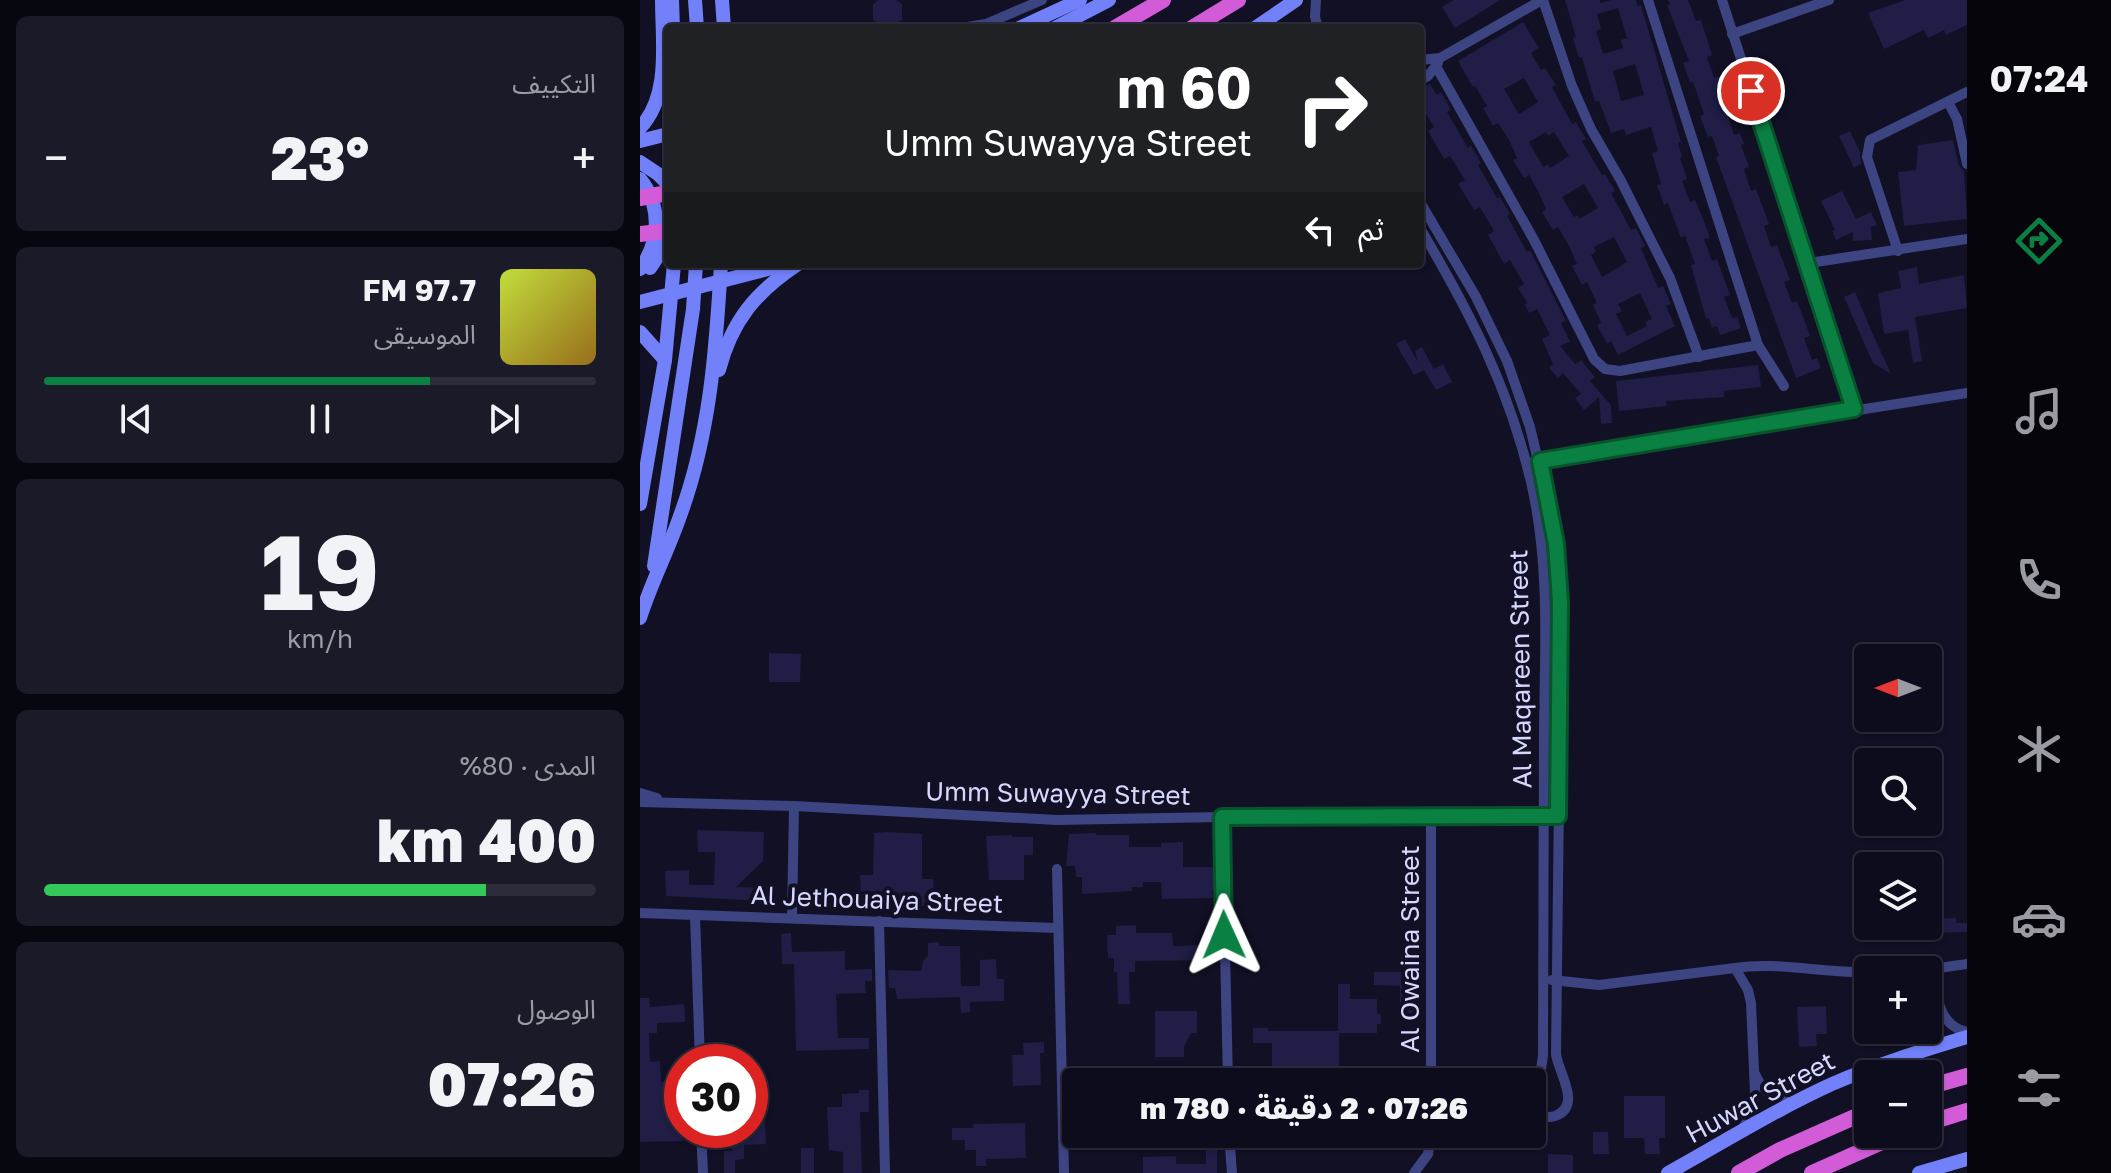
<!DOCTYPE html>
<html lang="ar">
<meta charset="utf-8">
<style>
:root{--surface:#0d0c1c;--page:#1b1a29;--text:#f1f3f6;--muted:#9a9ba3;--line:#2d2c3b;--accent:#0b8043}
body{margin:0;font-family:"Golos Text","Noto Sans Arabic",sans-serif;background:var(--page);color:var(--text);direction:rtl;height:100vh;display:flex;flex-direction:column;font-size:30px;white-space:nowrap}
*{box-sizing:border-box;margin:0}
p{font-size:26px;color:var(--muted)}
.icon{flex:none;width:44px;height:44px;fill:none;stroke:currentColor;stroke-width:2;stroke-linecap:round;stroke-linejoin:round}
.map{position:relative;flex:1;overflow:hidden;direction:ltr}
.details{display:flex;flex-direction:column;gap:16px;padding:16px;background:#07070f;width:640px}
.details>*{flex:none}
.guide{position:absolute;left:24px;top:24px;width:760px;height:244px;border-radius:8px;box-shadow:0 2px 6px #0004,0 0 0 2px var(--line);direction:rtl;background:#202124;color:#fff;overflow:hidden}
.needle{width:52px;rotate:270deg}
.controls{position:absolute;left:1214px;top:644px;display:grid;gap:16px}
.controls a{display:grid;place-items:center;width:88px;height:88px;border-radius:8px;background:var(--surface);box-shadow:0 2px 6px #0004,0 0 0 2px var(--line);font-size:40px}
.speed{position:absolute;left:24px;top:1044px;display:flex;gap:16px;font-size:40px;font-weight:700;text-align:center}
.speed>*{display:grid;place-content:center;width:104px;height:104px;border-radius:50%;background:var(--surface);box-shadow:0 2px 6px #0004,0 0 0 2px var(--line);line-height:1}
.speed .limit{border:12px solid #d22;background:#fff;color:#111}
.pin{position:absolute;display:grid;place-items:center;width:68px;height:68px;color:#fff;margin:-34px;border:4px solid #fff;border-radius:50%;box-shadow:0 2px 8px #0007}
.me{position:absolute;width:88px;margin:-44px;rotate:359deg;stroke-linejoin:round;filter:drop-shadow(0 0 6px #0008)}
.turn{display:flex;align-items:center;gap:28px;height:168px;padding:0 40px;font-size:36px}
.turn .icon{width:104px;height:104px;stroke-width:2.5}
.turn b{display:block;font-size:56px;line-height:68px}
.then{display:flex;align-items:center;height:76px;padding:0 40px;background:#0003;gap:16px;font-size:30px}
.big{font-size:60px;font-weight:800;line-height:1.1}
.details .tile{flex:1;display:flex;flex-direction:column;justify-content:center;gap:12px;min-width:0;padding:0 28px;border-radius:12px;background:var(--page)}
.details .dial{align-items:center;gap:0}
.dial b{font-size:104px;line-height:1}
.song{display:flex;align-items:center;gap:24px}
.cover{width:96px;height:96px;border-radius:12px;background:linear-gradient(135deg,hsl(70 70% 55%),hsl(40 70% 35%))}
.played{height:8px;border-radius:4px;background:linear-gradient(90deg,var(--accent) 70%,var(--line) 70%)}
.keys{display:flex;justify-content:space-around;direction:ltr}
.heat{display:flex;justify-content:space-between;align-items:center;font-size:44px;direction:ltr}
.charge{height:12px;border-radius:6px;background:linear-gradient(90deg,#34c759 80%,var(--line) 0)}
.trip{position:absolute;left:422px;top:1068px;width:484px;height:80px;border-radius:8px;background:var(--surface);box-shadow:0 2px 6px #0004,0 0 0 2px var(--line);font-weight:800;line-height:80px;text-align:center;direction:rtl}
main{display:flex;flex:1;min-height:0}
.tabs{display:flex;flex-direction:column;width:144px;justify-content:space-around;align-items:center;background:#05050b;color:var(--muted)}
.tabs .icon{width:56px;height:56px}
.tabs .on{color:var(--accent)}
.tabs b{font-size:36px;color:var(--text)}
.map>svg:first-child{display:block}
</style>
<main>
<nav class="tabs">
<b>07:24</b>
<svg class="icon on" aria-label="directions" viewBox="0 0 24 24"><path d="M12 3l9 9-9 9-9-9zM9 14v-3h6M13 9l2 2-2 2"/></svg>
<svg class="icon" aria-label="music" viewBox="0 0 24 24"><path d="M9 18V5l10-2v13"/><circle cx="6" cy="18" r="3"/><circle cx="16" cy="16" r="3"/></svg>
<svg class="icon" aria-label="phone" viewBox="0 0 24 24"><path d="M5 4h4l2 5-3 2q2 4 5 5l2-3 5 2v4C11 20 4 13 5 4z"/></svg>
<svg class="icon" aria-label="climate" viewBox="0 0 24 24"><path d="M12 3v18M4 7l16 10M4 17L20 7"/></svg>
<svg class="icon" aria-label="car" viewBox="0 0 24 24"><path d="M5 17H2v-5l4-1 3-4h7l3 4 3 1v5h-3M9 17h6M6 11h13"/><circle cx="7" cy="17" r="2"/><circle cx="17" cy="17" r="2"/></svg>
<svg class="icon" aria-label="filters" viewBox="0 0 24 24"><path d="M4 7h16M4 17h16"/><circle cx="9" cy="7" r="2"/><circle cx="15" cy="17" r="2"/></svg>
</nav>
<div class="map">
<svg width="1327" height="1173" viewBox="0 0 1327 1173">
<rect width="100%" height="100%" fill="#111025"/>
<!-- building -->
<g fill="#201d46" fill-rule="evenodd">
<path d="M239,0h17l6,4v16l-14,8 -15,-8v-16z"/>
<path d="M814,0h46l-45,28 -13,-21z"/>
<path d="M925,0h35v3l11,-3h25l1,6 4,-1 40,137 -3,1 4,14 -2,1 7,21 -5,2 8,21 5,-2 9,21 6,17 -6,1 8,22 5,-2 13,36 -6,2 8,21 5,-1 4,11 -21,7 -3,-9 -5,2 -3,-10 -3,1 -15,-54 4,-1 -10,-28 -4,2 -13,-35 -4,2 -7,-20 4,-1 -9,-31 6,-2 -7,-24 -25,8 -2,-6 -13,4 -12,-32 -4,1 -13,-45 -3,1 -6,-20 3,-1zM978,8l9,30 -6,2 2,8 -20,6 -7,-23 5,-2 -4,-15zM995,64l9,31 -23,6 -8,-30z"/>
<path d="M1028,0h20l8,21 5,-1 11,35 -5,2 7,21 5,-2 13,36 -5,1 7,22 6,-2 4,11 -3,1 8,22 -5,2 7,22 5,-2 13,35 -5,2 7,21 6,-2 13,35 -6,2 8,21 5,-2 5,13 8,22 -6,2 8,22 5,-2 4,10 -25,10 -80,-221 3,-1 -7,-20 -4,1 -8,-21 4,-2 -6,-18 -5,-14 -3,1 -7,-20 6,-2 -22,-56 3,-1z"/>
<path d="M1265,0h62v25l-21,10 -2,-5 -16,8 -4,-8 -40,19 -16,-36z"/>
<path d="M883,22l16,26 -8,5 10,17 4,-2 11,17 -4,2 20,37 4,-2 10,17 -4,2 20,34 3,-1 10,17 -4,2 20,37 5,-2 9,18 -4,2 17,40 5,-2 8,18 -5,2 9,20 -57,29 -7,-14 -4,3 -10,-19 4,-2 -8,-18 4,-2 -10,-21 -5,3 -10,-19 5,-2 -8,-18 -11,-19 -5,3 -11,-18 4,-3 -8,-18 -9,-16 -5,3 -11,-18 4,-2 -8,-18 -11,-17 -5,3 -10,-18 4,-2 -12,-20 -2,1 -15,-26zM884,78l14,24 -19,12 -15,-25zM906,132l2,4 6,-4 15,24 -19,12 -2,-4 -5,3 -14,-25zM944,184l14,24 -19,11 -2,-4 -3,2 -12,-20zM974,237l13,25 -25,15 -11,-22 5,-3 -2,-5zM1000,293l12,26 -7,3 2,4 -20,10 -11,-22 6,-3 -4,-7z"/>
<path d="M790,84l7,11 4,-3 10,18 -4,2 21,36 3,-3 10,18 -3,2 19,33 3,-1 10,17 -3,2 20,36 3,-2 36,71 -5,2 9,19 -10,4 15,18 6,-4 14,17 -5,4 21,24 1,18 -11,1 -2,-27 -15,13 -9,-12 6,-4 -18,-21 -5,5 -9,-10 4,-4 -11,-25 8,-4 -13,-26 -8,4 -4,-9 2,-1 -9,-15 6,-4 -14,-24 -6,4 -16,-29 6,-4 -14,-24 -6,3 -16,-26 7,-4 -15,-24 -6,3 -16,-28 6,-4 -14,-23v-16z"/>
<path d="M1210,131l10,21 1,12 -7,4 -15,-32z"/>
<path d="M1313,140l6,26 5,5 3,48 -63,7 -6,-54 18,-2 2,-25z"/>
<path d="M1202,191l14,28 15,-7 6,13 -6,2 1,13 -19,1v-9l-17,8 -4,-9 3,-1 -14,-29z"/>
<path d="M1277,267l2,17 45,-9 3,33 -52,9 7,44 -9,2 -5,-33 -24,4 -6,-41 23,-5 -3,-17z"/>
<path d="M1215,292l16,38 20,44 -18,-11 -29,-66z"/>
<path d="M765,339l13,23 -3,-11 7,-4 12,22 9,-5 9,18 -16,8 -12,-20 -10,5 -18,-31z"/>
<path d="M1118,365l3,22 -37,4v6l-58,4 1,5 -48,5 -3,-30z"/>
<path d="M129,653l32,1 -1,28h-31z"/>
<path d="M57,830l67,2 -1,29 -27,26 28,1v13l-98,-5 -1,-25 24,-1v15h25l1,-33h-17z"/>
<path d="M247,832l35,2v45h11l2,27h-39v-6h-35l-1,-25h13l1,-42z"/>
<path d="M456,833v2h33v12h32v-4l22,-1v25h32l1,23h-4l1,8 -51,1 -1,-17h-18v5h-11v4l-50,3v-17h-6l-1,-11h-9l3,-32z"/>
<path d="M372,835v2h21v18h-9v25h-35l-3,-44z"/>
<path d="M1316,918v5h11v9l-39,1v-14z"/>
<path d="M496,925v8h36l1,13 44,-1v15l-82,1v11h-6l1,32h-12l-1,-32h-3v-14h-6l-1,-23h9v-9z"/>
<path d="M151,933l1,19 53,-1v19l27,-1v12h-7l1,12 -30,1 2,44h31v11l-73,2 -2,-87h-12l-1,-30z"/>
<path d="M299,942v4h21l1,40h19v-26l16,-1 1,20h7v22l-34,1v10l-9,1 -1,-16 -63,2 -2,-11h-6l-1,-18 33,1 2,-10 5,-5v-13z"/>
<path d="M734,972h45l-1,14h-3v30h-15v-30l-26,-1z"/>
<path d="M698,984h12v15h27v15h4v10h-4v9h-38v49h-85v-13h18v-26h-19v-15h15v3h70z"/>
<path d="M0,998h9l1,9 34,-3 1,18 -28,1v10h-8l1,29 10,-1 1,21h13l1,14h7l1,45 -43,1z"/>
<path d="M1186,1006l1,28h-11l1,12 -18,1 -2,-40z"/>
<path d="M515,1011h42v22h-6l-7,13v11h-29z"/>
<path d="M404,1042v11h-4l1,32 -28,1 -1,-31h12l-1,-12z"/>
<path d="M219,1090h10v22h-9l2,61h-19v-21l-14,-2 -2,-43h15v-13l17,-1z"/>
<path d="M984,1096h41v42h-6l1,16h-15l-1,-16h-20z"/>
<path d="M110,1103h14l2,41 -22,1v14l-9,1v13h-11v-22h8l-1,-21h19z"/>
<path d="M385,1123l1,35 -40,1v7h-10v-16h-11v-10h-13v-12h22l-1,-4z"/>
<path d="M953,1132h15l1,22h-16z"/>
<path d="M566,1145h11v28h-74v-16l33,-1v8h30z"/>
<rect x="161" y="1148" width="13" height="25"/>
<path d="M908,1154l25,1v18h-25z"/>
</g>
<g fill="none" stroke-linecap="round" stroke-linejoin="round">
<!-- minor -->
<g stroke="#3d4482" stroke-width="10">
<path d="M676,0l-1,17 3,11"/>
<path d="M903,0l29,86 19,43 29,50 50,99 29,79"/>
<path d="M1008,0l110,345 26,41"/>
<path d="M1082,0l132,409"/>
<path d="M321,28l25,-4 56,-24"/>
<path d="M648,28h15"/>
<path d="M1092,34l97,-34"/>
<path d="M780,60l20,-2 102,-58"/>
<path d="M797,68l97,172 60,119 11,10 15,2 138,-26"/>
<path d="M780,80l8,-4 10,-13"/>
<path d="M1308,102l9,17 10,45"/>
<path d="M780,202l56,95 31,64 23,66 21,89 8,56 2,57 -5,425c2,18 27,52 -1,62 -10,3 -17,-1 -23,-7"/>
<path d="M780,228c49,83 89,159 111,254 19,82 14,163 13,246 0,109 -1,218 -1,327l-2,15 -9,15"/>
<path d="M1258,251l-31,-94 3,-17 97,-48"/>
<path d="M1169,263l158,-24"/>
<path d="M894,461l433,-68"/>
<path d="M0,793l17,5"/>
<path d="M0,802l154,4 263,14 165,-3 336,-1"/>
<path d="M582,817l6,265"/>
<path d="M791,817v265"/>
<path d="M417,869l7,304"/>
<path d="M0,913l416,15"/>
<path d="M55,915l5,147"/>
<path d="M152,917l2,-111"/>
<path d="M239,921l6,252"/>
<path d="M1095,968c44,-7 89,6 133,4"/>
<path d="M1292,969l35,-5"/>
<path d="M1269,970l23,-1c5,25 5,56 35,63"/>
<path d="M912,980l47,5 136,-17 13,22 3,13 4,90 -4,21 -8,14"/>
<path d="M1281,1049c17,-15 11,-31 13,-51"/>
<path d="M1115,1074c8,18 19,26 38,29"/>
<path d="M61,1130l2,43"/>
<path d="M589,1134l3,39"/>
<path d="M423,1137l48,-3"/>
<path d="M774,1173l14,-19 3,-20"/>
</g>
<!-- secondary -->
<g stroke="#7280f9" stroke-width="14">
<path d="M32,0l1,28"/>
<path d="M55,0l2,28"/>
<path d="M82,0l2,28"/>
<path d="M379,28l61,-28"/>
<path d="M415,28l54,-28"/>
<path d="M615,28l41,-28"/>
<path d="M0,128c31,-33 22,-86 22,-128"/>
<path d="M0,141l28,-7"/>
<path d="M0,162l18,12 10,10"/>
<path d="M0,179c22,27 20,63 0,90"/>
<path d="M10,268l18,-27"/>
<path d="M0,302l147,-38"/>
<path d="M0,332l25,28"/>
<path d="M79,370c13,-50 37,-78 79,-106"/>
<path d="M0,504l25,-144 9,-96"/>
<path d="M14,566l39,-257 3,-45"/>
<path d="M0,618c11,-35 28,-67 40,-102 30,-81 36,-166 41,-252"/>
<path d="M1028,1173c54,-30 107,-63 164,-89 44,-19 89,-33 135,-47"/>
<path d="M1279,1173l48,-14"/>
</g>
<!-- trunk -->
<g stroke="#d25cd8" stroke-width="16">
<path d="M475,28l48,-28"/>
<path d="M552,28l46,-28"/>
<path d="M0,198l28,-5"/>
<path d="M0,234l28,-3"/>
<path d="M1288,1087l39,-11"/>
<path d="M1288,1123l39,-12"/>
<path d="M1099,1173l41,-23 88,-39"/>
<path d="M1172,1173l88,-39"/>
</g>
</g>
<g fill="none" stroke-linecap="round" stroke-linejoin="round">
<!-- route casing -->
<g stroke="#07532c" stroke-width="20">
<path id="route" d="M584,935l-2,-118 336,-1 2,-215 -4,-57 -16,-83 314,-52 -103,-318"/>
</g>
<!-- route -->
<use href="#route" stroke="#0b8043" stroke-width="14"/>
</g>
<g text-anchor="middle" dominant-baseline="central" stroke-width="8" stroke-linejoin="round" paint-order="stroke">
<!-- street labels -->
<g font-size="26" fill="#d6d7fd" stroke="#111025">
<text transform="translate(880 669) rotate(-91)">Al Maqareen Street</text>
<text transform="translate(418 793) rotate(1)">Umm Suwayya Street</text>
<text transform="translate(237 899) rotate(2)">Al Jethouaiya Street</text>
<text transform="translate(769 949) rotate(-90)">Al Owaina Street</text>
<text transform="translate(1120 1097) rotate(-28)">Huwar Street</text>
</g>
</g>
</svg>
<div class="controls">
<a><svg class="needle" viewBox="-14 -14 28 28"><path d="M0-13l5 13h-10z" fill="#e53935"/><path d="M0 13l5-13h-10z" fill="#9a9ba3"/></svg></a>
<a><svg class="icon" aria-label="search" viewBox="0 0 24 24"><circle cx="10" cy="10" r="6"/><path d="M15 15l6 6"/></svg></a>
<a><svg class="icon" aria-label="layers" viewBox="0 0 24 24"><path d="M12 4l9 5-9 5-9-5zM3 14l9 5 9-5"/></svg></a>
<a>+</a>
<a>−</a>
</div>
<div class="speed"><div class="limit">30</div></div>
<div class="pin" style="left:1111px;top:91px;background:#d93025"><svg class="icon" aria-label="arrive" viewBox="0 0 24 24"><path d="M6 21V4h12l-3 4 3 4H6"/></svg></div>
<svg class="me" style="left:584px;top:935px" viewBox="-20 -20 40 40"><path d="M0-17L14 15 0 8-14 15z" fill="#0b8043" stroke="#fff" stroke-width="4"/></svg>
<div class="trip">07:26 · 2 دقيقة · 780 m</div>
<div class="guide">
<div class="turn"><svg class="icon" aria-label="right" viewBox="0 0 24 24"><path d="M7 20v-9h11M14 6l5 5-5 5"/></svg><div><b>60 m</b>Umm Suwayya Street</div></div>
<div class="then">ثم<svg class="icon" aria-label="left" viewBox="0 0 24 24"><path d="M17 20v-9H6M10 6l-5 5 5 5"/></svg></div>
</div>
</div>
<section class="details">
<div class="tile"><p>التكييف</p>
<div class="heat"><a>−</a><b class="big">23°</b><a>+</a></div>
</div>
<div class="tile">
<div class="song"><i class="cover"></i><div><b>97.7 FM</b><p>الموسيقى</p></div></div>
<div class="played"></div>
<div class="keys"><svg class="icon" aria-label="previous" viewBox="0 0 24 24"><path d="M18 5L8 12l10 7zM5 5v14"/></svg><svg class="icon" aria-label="pause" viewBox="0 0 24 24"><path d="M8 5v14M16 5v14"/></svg><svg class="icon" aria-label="next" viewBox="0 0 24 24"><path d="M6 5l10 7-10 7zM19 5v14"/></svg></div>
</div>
<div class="tile dial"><b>19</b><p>km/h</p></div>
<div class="tile"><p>المدى · 80%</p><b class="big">400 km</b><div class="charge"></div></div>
<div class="tile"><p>الوصول</p><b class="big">07:26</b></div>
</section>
</main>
